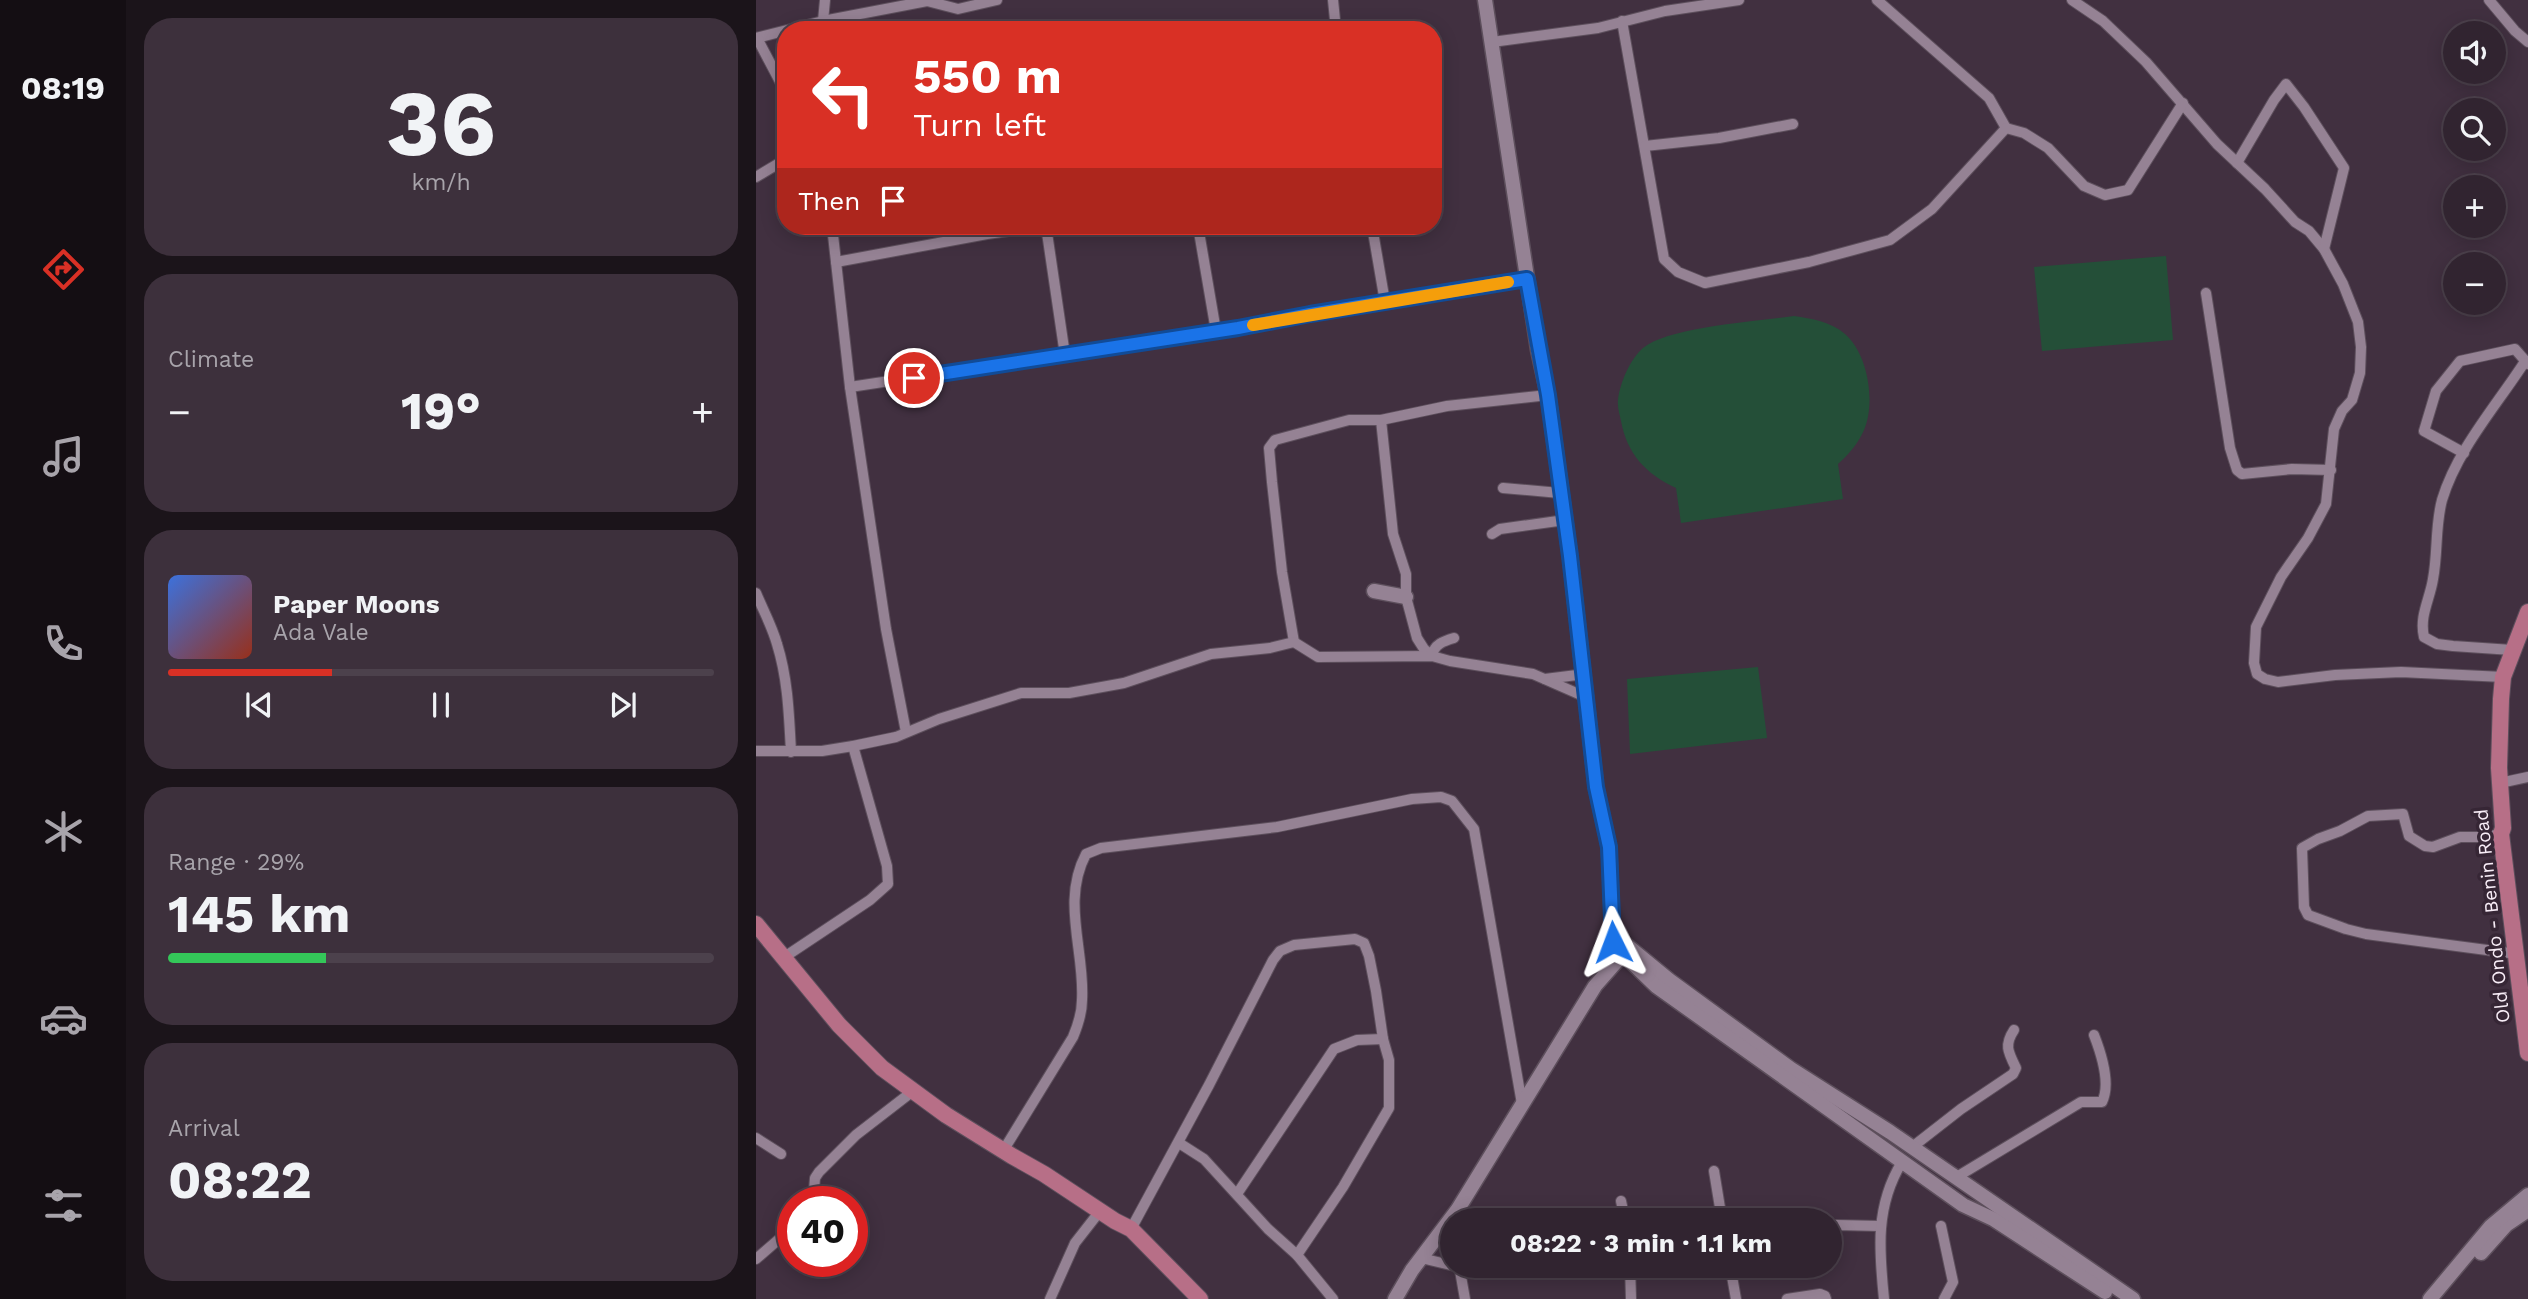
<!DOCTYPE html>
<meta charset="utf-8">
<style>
:root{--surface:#312430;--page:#3d303c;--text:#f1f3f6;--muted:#a8a4ab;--line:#4c414c;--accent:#d93025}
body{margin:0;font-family:"Work Sans",sans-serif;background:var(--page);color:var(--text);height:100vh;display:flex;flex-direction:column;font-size:26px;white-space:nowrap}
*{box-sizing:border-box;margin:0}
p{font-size:23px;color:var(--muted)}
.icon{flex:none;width:38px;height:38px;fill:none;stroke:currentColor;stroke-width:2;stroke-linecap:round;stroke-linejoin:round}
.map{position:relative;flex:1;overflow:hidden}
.side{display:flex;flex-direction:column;gap:18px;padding:18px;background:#1b141a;width:630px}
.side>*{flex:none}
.top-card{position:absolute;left:21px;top:21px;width:665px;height:214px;border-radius:28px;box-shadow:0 4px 18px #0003,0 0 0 2px var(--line);background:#d93025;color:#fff;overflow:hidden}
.controls{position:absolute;left:1687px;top:21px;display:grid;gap:14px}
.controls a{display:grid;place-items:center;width:63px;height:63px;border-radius:50%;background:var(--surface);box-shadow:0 4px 18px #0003,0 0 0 2px var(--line);font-size:35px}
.speed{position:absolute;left:21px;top:1186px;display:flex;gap:14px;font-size:35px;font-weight:700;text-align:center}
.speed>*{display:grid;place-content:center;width:91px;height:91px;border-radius:50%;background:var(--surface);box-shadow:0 4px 18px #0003,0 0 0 2px var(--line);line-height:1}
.speed .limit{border:10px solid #d22;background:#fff;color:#111}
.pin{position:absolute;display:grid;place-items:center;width:60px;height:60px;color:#fff;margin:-30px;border:4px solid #fff;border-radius:50%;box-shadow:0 2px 7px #0007}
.me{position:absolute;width:77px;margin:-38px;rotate:357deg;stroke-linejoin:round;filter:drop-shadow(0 0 5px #0008)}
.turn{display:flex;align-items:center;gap:24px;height:147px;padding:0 21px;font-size:32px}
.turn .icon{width:91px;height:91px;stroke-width:2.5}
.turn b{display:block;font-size:49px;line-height:60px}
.then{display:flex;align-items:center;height:66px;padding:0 21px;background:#0003;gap:14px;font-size:26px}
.big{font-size:52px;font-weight:700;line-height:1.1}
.side .card{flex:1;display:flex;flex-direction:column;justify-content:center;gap:10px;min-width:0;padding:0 24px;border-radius:28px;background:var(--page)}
.side .dial{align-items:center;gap:0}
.dial b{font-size:91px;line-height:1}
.song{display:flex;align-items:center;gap:21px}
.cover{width:84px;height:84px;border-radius:10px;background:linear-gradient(135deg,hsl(220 70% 55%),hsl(10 70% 35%))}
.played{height:7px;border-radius:4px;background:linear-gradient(90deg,var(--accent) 30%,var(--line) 30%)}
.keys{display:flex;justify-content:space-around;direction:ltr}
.heat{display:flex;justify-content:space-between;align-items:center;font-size:38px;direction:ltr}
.charge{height:10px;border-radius:5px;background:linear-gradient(90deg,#34c759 29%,var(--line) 0)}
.trip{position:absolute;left:684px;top:1208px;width:402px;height:70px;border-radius:35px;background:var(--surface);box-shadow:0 4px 18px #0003,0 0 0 2px var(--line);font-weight:700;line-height:70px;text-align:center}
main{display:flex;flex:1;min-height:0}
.dock{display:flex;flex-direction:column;width:126px;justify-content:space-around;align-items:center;background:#140e13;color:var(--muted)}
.dock .icon{width:49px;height:49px}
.dock .on{color:var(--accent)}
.dock b{font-size:32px;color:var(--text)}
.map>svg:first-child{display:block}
</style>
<main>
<nav class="dock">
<b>08:19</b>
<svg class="icon on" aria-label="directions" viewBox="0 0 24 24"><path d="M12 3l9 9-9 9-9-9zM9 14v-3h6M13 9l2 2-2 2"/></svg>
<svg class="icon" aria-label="music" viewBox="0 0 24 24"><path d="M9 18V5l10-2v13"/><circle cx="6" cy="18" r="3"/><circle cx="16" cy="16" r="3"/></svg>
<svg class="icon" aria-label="phone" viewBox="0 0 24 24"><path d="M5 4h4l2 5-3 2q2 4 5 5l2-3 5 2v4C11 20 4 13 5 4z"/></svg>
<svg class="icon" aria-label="climate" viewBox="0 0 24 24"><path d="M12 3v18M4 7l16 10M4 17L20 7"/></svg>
<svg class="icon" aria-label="car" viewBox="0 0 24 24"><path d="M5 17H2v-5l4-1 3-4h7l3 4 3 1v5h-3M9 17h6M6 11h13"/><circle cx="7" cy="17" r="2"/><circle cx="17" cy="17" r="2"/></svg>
<svg class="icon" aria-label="filters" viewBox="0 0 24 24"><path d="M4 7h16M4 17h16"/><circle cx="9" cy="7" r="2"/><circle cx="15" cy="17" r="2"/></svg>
</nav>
<section class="side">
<div class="card dial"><b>36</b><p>km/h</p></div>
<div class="card"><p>Climate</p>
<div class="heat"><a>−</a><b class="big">19°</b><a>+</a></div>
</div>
<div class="card">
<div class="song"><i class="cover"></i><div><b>Paper Moons</b><p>Ada Vale</p></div></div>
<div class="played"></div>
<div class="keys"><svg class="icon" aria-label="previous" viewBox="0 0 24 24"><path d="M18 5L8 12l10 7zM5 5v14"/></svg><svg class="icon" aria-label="pause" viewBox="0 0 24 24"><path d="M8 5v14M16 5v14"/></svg><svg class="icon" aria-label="next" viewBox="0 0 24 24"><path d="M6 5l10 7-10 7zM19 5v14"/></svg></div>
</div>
<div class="card"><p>Range · 29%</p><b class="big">145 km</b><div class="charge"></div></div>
<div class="card"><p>Arrival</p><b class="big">08:22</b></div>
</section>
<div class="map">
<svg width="1772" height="1299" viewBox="0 0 1772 1299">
<rect width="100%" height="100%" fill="#413040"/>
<!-- green -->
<g fill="#244f38">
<path d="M1410,256l7,84 -131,11 -8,-84z"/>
<path d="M1038,316c18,3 36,5 51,18 23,20 31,68 19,96 -6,14 -15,24 -26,34l5,35 -162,24 -5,-35c-30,-14 -49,-34 -55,-67 -1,-6 -4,-14 -3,-21 2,-17 12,-41 25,-52 25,-21 116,-27 151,-32z"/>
<path d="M1002,667l9,71 -137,16 -3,-75z"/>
</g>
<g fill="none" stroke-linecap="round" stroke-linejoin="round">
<!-- street casing -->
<g stroke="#5d4f5c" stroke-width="12">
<g id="street">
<path d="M577,0l3,30"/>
<path d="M1121,0l112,98 17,30"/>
<path d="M1316,0l31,21 43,41 71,82 48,45 30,33 14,9 15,18 19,35 15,38 3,25 -1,26 -8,27 -10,11 -8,18 -8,75 -18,34 -27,39 -25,50 -2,36 3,11 8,5 13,3 57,-7 66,-3 102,5"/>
<path d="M1733,0l26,31 13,11"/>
<path d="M67,21l2,-21"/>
<path d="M866,21l42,238 14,13 27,11 104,-21 81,-22 42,-31 74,-81 18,5 24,15 36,38 21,9 23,-5 55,-87"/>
<path d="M0,38l67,-17 104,-20 31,8 39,-9"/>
<path d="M1,38l29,55"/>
<path d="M736,42l106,-14 67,-17 74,-11"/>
<path d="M889,146l74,-8 74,-14"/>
<path d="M1481,163l37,-63 12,-16 18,23 40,61 -20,81"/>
<path d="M0,177l30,-18"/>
<path d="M76,226l18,161 36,242 20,103"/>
<path d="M290,226l19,129"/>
<path d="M442,226l18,105"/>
<path d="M616,226l13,76"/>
<path d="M80,262l151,-28 58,-8"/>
<path d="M1450,293l24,155 7,22 5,4 50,-5 39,1"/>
<path d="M94,387l388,-59 72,-14 217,-35"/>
<path d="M625,420l12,114 13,40v23l11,41 7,11 8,7c2,-12 12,-15 22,-18"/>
<path d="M1708,453l-40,-22 12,-40 24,-30 55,-12 13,15"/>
<path d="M747,488l57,5"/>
<path d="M736,534l8,-5 65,-9"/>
<path d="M0,593c7,17 16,33 21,51 11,35 12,71 14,108"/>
<path d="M538,642l-12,-70 -10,-90 -3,-34 6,-8 74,-20h32l66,-14 101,-11"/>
<path d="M1756,650l-59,-4 -16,-2 -13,-7c-5,-21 6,-38 9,-58 5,-26 2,-53 9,-79 15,-50 54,-94 82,-137"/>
<path d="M789,679l40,-5"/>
<path d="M0,751h66l31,-5 43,-9 43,-18 82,-26h48l55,-10 87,-29 59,-6 24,-6 24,15 114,-1 18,5 83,13 48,21 6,5"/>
<path d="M1744,783l28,-6"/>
<path d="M1745,834l-15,3h-26l-27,10 -8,-1 -16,-10 -6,-22 -35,2 -28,15 -22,8 -16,9 2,59 4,8 38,14 20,5 151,20"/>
<path d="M27,958l87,-58 18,-16 -1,-18 -34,-120"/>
<path d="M0,1138l25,16"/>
<path d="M423,1143l25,16 64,70 29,26 36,44"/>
<path d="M1155,1148l50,-39 52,-35 3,-6c-8,-16 -12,-23 -2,-38"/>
<path d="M247,1151l70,-114c5,-12 9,-24 9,-37 3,-49 -21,-99 4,-146l15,-6 176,-21 135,-28 29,-2 11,4 22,28 48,275"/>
<path d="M958,1171l8,49"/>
<path d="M1199,1178l126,-76h21c9,-18 -1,-49 -8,-67"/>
<path d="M481,1194l97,-145 23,-9 26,-1"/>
<path d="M865,1201l4,19"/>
<path d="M57,1202l2,-24 4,-6 37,-37 57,-44"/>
<path d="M1185,1226l12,56 -9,17"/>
<path d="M375,1229l78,-144 64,-125 7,-9 14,-6 61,-6 9,4 5,13 7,35 7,48 6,21v48l-46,79 -46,68"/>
<path d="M1074,1232l6,-7 44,1"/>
<path d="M665,1258l38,9"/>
<path d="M0,1259l37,-32"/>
<path d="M703,1265l6,34"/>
<path d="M874,1265l1,34"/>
<path d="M974,1265l6,34"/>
<path d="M294,1299l25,-56 25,-32"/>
<path d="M1031,1299l33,-5 5,2 1,3"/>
<path d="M1128,1299c-5,-49 -9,-93 18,-137"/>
</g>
</g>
<!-- secondary casing -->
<g stroke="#5d4f5c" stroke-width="17">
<g id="secondary">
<path d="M729,0l53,350 10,45 22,161 26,231 13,60 4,95"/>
<path d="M618,591l32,6"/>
<path d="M868,943l45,37 122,89 99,63 243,167"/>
<path d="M870,957l30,29 307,219 30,14 112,73"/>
<path d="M1725,1253l25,-28 22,-15"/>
<path d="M639,1299l17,-29 46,-61 137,-223 29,-33v-10l-9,-3 -4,5 2,9 7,1"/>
<path d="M1674,1299l61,-73 37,-31"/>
</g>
</g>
<!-- primary casing -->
<g stroke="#5d4f5c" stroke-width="18">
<g id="primary">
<path d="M1772,612l-25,65 -2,22 -2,69 4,60 -2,6 27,219"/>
<path d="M0,924l83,101 43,43 64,47 66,41 32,18 71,47 16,8 69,70"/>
</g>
</g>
<!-- street -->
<use href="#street" stroke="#958294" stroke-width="10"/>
<!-- secondary -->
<use href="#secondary" stroke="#958294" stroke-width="14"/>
<!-- primary -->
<use href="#primary" stroke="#b76f87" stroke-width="16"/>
</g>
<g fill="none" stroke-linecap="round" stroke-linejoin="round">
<!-- route casing -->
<g stroke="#114b97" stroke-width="18">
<path id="route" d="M158,378l324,-50 72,-14 217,-35 21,116 22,161 26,231 13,60 4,95"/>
</g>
<!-- route -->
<use href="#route" stroke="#1a73e8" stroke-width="12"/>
<!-- slow -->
<path stroke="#f59e0b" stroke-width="12" d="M497,325l255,-43"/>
</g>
<g text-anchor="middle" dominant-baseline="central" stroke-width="7" stroke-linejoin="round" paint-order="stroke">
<!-- street labels -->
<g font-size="19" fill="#f8edf7" stroke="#362635">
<text transform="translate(1736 916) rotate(-96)">Old Ondo - Benin Road</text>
</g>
</g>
</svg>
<div class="controls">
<a><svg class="icon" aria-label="sound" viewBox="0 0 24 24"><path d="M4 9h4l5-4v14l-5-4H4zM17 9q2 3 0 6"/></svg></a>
<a><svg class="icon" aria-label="search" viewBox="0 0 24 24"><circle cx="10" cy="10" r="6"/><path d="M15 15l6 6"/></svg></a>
<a>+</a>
<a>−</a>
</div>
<div class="speed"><div class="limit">40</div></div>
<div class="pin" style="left:158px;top:378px;background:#d93025"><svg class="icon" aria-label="arrive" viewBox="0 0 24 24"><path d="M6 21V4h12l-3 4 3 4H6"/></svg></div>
<svg class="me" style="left:857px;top:942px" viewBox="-20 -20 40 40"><path d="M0-17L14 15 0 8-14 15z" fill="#1a73e8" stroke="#fff" stroke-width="4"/></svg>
<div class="trip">08:22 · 3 min · 1.1 km</div>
<div class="top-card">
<div class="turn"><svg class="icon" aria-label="left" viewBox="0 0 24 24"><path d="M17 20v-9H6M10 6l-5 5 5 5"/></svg><div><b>550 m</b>Turn left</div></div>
<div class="then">Then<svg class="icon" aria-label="arrive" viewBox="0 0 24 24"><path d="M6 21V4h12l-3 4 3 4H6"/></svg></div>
</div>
</div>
</main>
